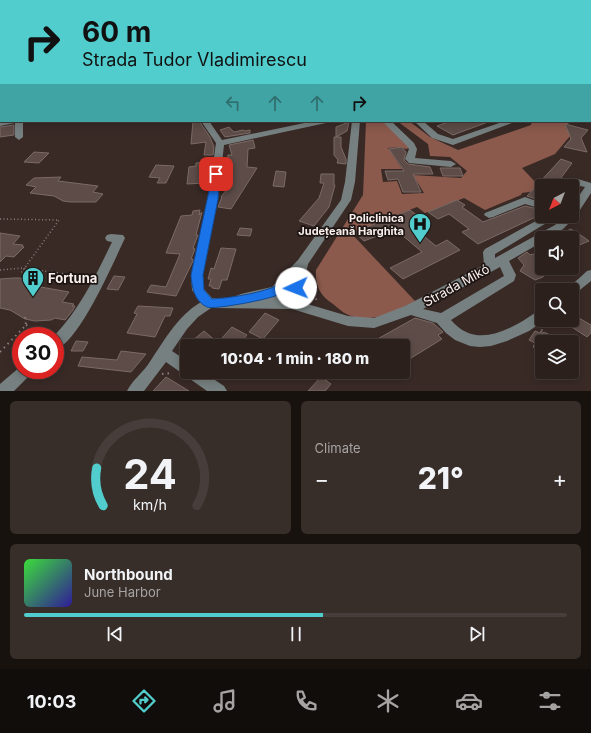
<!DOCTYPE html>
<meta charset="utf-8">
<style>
:root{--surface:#2b201c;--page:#372d29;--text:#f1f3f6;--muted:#a6a3a3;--line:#473e3b;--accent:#52cdce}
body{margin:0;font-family:Inter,sans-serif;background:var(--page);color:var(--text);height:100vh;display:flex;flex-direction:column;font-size:15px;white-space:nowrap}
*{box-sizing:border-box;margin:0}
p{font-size:13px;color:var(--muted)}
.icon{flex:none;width:22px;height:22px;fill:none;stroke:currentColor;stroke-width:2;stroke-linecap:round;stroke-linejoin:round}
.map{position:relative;height:391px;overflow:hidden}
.panel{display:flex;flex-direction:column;gap:10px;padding:10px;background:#18120f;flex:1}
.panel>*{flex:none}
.top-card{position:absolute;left:0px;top:0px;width:591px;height:122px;box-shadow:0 2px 10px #0003,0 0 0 1px var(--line);background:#52cdce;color:#111;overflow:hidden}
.needle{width:26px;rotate:222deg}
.tools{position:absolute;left:535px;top:179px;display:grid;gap:8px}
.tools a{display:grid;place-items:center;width:44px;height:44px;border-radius:4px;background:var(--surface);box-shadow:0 2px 10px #0003,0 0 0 1px var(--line);font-size:20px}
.speed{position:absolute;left:12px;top:327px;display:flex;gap:8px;font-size:20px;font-weight:700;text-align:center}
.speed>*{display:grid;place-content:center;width:52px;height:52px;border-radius:50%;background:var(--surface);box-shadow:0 2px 10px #0003,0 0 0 1px var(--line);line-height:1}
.speed .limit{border:6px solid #d22;background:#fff;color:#111}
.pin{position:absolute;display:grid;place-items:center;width:34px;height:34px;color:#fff;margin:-17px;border-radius:8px;box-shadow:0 2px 6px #0006}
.me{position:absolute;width:44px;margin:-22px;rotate:268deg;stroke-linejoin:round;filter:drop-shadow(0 0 3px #0008)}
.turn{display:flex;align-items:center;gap:14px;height:84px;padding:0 16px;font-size:18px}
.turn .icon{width:52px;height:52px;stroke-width:2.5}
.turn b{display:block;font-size:28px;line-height:34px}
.lanes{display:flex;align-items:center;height:38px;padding:0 16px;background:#0003;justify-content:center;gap:20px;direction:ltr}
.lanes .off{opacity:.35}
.big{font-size:30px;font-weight:800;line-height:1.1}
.panel .widget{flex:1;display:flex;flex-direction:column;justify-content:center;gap:6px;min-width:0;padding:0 14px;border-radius:6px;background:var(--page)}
.panel .dial{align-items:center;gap:0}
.dial svg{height:104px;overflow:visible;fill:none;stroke:var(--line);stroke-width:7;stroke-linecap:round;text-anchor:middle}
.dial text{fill:var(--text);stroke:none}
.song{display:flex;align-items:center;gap:12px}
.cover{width:48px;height:48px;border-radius:6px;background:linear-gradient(135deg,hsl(120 70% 55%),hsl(250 70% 35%))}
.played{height:4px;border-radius:2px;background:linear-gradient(90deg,var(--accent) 55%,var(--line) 55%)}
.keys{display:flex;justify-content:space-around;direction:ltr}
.heat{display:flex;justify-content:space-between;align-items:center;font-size:22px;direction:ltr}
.panel .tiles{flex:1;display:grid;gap:10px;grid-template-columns:1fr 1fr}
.widget:last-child{grid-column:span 2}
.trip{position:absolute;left:180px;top:339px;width:230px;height:40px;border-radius:4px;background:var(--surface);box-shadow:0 2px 10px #0003,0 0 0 1px var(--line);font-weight:800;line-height:40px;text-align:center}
.dock{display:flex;height:64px;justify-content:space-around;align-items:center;background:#110d0b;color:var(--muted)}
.dock .icon{width:28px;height:28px}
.dock .active{color:var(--accent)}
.dock b{font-size:18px;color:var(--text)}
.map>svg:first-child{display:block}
</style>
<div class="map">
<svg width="591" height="391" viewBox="0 0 591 391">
<rect width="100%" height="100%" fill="#392a26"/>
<!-- forest -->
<path fill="#8b5a4d" d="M366,121h18l26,27 -4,1 -5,-2 -13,1 14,21h-21l2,13 14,-1 5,13 22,-1 -11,-18 48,3 6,-7 -17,-14 -20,-1 -2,-12 -31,-23h12l21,16 28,13 73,-25 1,-4h36l2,15 -15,18 -33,14 17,18 -4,5 -13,2 -1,2 -36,15 -21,-12 -39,15 -8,-6 -66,26 64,68c-19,11 -42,22 -64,15 -7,-2 -13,-8 -18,-12 -13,-8 -18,-18 -17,-34l47,-75z"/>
<!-- building -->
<g fill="#5d4c48" stroke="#7b6a65">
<path d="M193,121h6l11,16 4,10 -1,8h-9l2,-13 -15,2z"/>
<path d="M451,121h37v1l-35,13 -16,-9z"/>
<path d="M349,122l-2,9 -11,6v-10z"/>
<path d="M565,124l23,6 -7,8 6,14 -23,-5 7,-8z"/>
<path d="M14,125v10l-14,2v-10z"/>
<path d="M229,127l5,5 9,-2 2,1 5,-1v3l-25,4 -5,-7z"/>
<path d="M334,137h7v10l5,12v5l-9,-1 1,-3 -4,-5z"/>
<path d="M253,140l2,8 -7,1 -1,18 10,1 -26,41 -13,-2 4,-10h-1l12,-16 -9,-2 3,-5 2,-12h-2l1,-7h4l-3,-10z"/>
<path d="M402,147l4,5 -2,8 4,4 22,3 3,7h-20l8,18h-18l-5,-13 -10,1 -3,-9h19l-15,-22z"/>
<path d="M34,152l15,1 -10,10 -15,-1z"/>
<path d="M561,159l11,4 -17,23h-13v15l-15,-5z"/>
<path d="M208,162l-3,21 -18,1 2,-17 7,-1v-3z"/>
<path d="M156,165l18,1 -8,17h-9l3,-5 -11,-1z"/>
<path d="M440,168h20l3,8h-20z"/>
<path d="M276,171l10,1 -2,15 -11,-1z"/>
<path d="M321,174h13v11h1l-6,22 -15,19 -15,-5 20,-23 5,-15h-4z"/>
<path d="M61,177l-3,4 40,5 -5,6 10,2 -7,8h-26l-7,-1 -9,-5 -24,-3 6,-6 -10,-2 8,-7z"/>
<path d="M457,200l8,5 -3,2 21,15 42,-16 17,4v4l-64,30 -16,-12 7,-3 -20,-15 -11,5 -10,-7z"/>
<path d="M200,210l-1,5 3,-3 -6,23h2l-5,13 2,1 -4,10h2v2l-17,35 -29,-4 4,-7 15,2 14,-33 -14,-1 15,-37 11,-1 1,-4z"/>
<path d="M410,210l11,8 -12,6 27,22 11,-6 13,10 -57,29 -13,-11 32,-16 -27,-23 -31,12 -10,-9z"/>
<path d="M240,228l12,1 -2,7 -13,-1z"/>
<path d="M571,229l14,9 4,3 -12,5 -5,-3v-5h-21z"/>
<path d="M0,233l20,3 -7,8 10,1 -1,1 2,1 -10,10 -8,-1 -6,6z"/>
<path d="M221,248l15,1 -9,31h-5l-3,9 -7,-1v-2h-3l2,-7h-3l3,-11 3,1z"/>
<path d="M527,252l3,3 3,-1 9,6v8h5l-4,9 -8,3 -15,-9 4,-6 -6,-7z"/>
<path d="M114,276l11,1 -7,13 -11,-1z"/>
<path d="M14,278h6l15,8 34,6 -7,10 12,2 -2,2h3l-2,4 -8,10 -10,-2 -4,2 -16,1 -10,-2 -15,-9 -10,-2v-29z"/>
<path d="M138,306l35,2 -3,8h-5l-10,21 -28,-4 10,-19 -3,-1z"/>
<path d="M265,313l14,7 -16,19 -14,-7z"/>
<path d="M572,314l19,11v8l-4,4 -26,-17h11z"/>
<path d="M415,318l18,5 10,9 -5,3 4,4 -39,24v-17h-38z"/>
<path d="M232,327l15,8 -9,11 -16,-8z"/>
<path d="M542,329v5l2,-2 20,10h-22v10l-9,-5 2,-4 -6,-3 6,-9 5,2z"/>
<path d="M204,331l13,11 -4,4h-27z"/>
<path d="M76,341l12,1 -5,9h-12z"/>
<path d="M121,351l25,3 -15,18 -53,-6 4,-9 35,3z"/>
<path d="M166,377l23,14h-36z"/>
<path d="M321,377l10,7 -6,7h-17z"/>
</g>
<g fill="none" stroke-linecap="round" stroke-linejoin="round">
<!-- path-far2 -->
<g stroke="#8b7e7b" stroke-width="1" stroke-dasharray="0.5 1.5" stroke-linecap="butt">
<path d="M328,0l3,1"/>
<path d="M143,1l5,-1"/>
<path d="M384,1l2,-1"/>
</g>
<!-- path-far1 -->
<g stroke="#8b7e7b" stroke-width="1.5" stroke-dasharray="1 2.5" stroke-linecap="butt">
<path d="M0,219l59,1 -38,53"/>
<path d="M0,270l23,-2 35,5"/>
</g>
<!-- path -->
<g stroke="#8b7e7b" stroke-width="2" stroke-dasharray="1.5 4" stroke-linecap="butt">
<path d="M51,272l39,6"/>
<path d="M309,284l1,6 8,12"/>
<path d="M26,325l21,11"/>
<path d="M0,352l26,-27 -1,-9"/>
<path d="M162,374l10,-1"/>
</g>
<!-- minor -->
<g fill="#778080" fill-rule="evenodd">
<path d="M23,121v16l-4,3 -4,-3v-14l-15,3v-4z"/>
<path d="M201,121h8l13,19 92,-19h16l-4,2 -102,22 -6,54 -15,76 1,14 8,9h23l1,-2 5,-2 31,-7 26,-27 43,-60 4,-18 7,-61h8l-5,61 -4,18 -43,64 -5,23 3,9 -2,7 44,13 26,2 31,-12 79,-41 -1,-13 2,-3 60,-33h13l-63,38v4l60,-33 9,-9h8v-10l13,-19 -10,-2 -3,3v-2h-9c9,-12 16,-6 28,-3v10l-15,23 -13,13 -15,9h-6v4l-33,19 7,14 -2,6 -63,39c20,24 46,16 70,2 7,-4 14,-10 21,-12v10h3l-16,11 -22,10 -16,5 -11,1 -10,-1 -15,-6 -9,-7 -9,-10 -26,-8 -37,13 -26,-2 -56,-17 -81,-1 -13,9 -11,12 -15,22 15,10v11h16l21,14 3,5h-20l-41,-29 -22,29h-17c5,-10 13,-16 20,-25 16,-23 29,-49 54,-64l-9,-12 -1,-15 17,-76 8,-56zM500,267l4,9 -63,37 -18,-4zM284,291l9,2v5l-9,2 -2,-2z"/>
<path d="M382,121h9l23,22 3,6 -2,9 36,3 5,3 -5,3 -42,-4 -4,-4 4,-10 -2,-3z"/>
<path d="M414,121h9l15,13 15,5 52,-18h12l-64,24 -21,-7z"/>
<path d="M525,197l17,6v6l-17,-5 -32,13 -4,1 -5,-3 1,-2z"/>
<path d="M111,234l12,1 2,3c-12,25 -45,103 -70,112l-1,-14c26,-27 42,-61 58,-94l-5,-1 -2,-3 2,-3z"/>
<path d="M591,270v11l-15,12 -4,2v-5h-6l21,-19z"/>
<path d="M21,366v4h12l-2,4 -17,17h-14v-7z"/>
</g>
</g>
<!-- route -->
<path fill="#1a73e8" stroke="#114b97" d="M213,172h3l4,2 -2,25 -15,76 1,15 8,9c17,-1 43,-5 59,-11 4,-1 6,-5 11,-6 6,-1 16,0 19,6l-1,3 -4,1 -12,-2c-1,2 -3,3 -4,4 -8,5 -66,16 -73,13 -13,-6 -15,-20 -16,-32z"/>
<!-- icons -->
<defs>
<g id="hospital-pin" transform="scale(1.15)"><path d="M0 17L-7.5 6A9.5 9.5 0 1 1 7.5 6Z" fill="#52cdce" stroke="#1c1513"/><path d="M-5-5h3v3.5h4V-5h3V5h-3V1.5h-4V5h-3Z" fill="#111"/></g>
<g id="building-pin" transform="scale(1.15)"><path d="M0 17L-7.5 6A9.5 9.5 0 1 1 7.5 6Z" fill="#52cdce" stroke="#1c1513"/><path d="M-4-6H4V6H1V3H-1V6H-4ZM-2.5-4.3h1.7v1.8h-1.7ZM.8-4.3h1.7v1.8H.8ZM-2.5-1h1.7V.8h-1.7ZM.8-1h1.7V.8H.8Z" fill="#111"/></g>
</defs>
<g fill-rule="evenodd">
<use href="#hospital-pin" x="420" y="224"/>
<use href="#building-pin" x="33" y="278"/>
</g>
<g text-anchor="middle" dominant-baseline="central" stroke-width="3.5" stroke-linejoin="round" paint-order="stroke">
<!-- poi labels -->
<g font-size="11" font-weight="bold" fill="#f9efec" stroke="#1c1513" text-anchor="end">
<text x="404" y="218">Policlinica<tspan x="404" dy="13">Județeană Harghita</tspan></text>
</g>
<!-- near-poi labels -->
<g font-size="13" font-weight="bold" fill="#f9efec" stroke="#1c1513" text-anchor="start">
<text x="48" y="278">Fortuna</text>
</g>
<!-- near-street labels -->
<g font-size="13" fill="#f9efec" stroke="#1c1513">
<text transform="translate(456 285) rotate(-29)">Strada Mikó</text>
</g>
</g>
</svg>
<div class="tools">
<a><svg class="needle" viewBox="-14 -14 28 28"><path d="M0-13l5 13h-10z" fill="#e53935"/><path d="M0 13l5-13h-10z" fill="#a6a3a3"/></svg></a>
<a><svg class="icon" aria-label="sound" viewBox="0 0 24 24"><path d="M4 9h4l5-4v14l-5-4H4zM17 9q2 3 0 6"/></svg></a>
<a><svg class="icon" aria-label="search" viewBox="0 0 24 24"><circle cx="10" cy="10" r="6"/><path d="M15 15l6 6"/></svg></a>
<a><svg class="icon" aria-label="layers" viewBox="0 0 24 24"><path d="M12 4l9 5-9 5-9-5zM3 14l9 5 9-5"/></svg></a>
</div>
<div class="speed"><div class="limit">30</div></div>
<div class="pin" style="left:216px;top:174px;background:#d93025"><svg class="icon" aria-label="arrive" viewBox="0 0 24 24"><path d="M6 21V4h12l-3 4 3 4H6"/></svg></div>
<svg class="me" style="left:296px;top:288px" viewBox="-20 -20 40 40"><circle r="19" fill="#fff"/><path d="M0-13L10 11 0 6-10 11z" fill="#1a73e8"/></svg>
<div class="trip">10:04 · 1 min · 180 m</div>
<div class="top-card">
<div class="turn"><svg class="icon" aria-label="right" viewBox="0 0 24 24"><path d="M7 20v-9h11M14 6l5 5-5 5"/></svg><div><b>60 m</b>Strada Tudor Vladimirescu</div></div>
<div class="lanes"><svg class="icon off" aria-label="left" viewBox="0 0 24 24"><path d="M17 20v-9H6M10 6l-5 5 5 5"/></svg><svg class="icon off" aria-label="ahead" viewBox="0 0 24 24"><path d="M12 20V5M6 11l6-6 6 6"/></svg><svg class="icon off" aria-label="ahead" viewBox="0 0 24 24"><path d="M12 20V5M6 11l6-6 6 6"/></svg><svg class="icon" aria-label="right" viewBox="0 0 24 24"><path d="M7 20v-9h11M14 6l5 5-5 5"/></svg></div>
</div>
</div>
<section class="panel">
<div class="tiles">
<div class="widget dial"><svg viewBox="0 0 100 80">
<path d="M14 69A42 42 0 1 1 86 69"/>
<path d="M14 69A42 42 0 0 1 9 40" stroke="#52cdce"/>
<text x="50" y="56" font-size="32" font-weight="700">24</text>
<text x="50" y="72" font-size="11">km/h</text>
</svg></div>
<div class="widget"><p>Climate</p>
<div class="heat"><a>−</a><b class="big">21°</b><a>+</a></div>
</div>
<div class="widget">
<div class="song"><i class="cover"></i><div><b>Northbound</b><p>June Harbor</p></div></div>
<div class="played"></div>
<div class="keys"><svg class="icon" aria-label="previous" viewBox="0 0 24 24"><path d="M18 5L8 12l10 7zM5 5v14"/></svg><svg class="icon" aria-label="pause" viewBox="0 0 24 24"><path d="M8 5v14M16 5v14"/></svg><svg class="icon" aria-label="next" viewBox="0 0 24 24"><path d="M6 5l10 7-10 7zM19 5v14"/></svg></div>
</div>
</div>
</section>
<nav class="dock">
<b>10:03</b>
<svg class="icon active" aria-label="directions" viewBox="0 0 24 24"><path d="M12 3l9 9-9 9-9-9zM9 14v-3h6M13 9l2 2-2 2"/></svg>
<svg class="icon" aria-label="music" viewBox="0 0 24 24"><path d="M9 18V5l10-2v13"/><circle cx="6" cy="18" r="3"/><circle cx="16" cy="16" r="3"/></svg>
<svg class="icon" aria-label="phone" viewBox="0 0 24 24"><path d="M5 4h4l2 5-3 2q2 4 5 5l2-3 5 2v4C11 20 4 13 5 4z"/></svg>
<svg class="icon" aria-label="climate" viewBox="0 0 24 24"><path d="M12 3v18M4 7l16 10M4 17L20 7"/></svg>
<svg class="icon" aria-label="car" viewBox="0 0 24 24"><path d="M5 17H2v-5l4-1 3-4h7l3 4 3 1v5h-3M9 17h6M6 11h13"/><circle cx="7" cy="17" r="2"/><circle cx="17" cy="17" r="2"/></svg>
<svg class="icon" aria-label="filters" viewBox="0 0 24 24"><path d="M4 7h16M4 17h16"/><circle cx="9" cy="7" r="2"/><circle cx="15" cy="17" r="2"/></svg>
</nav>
